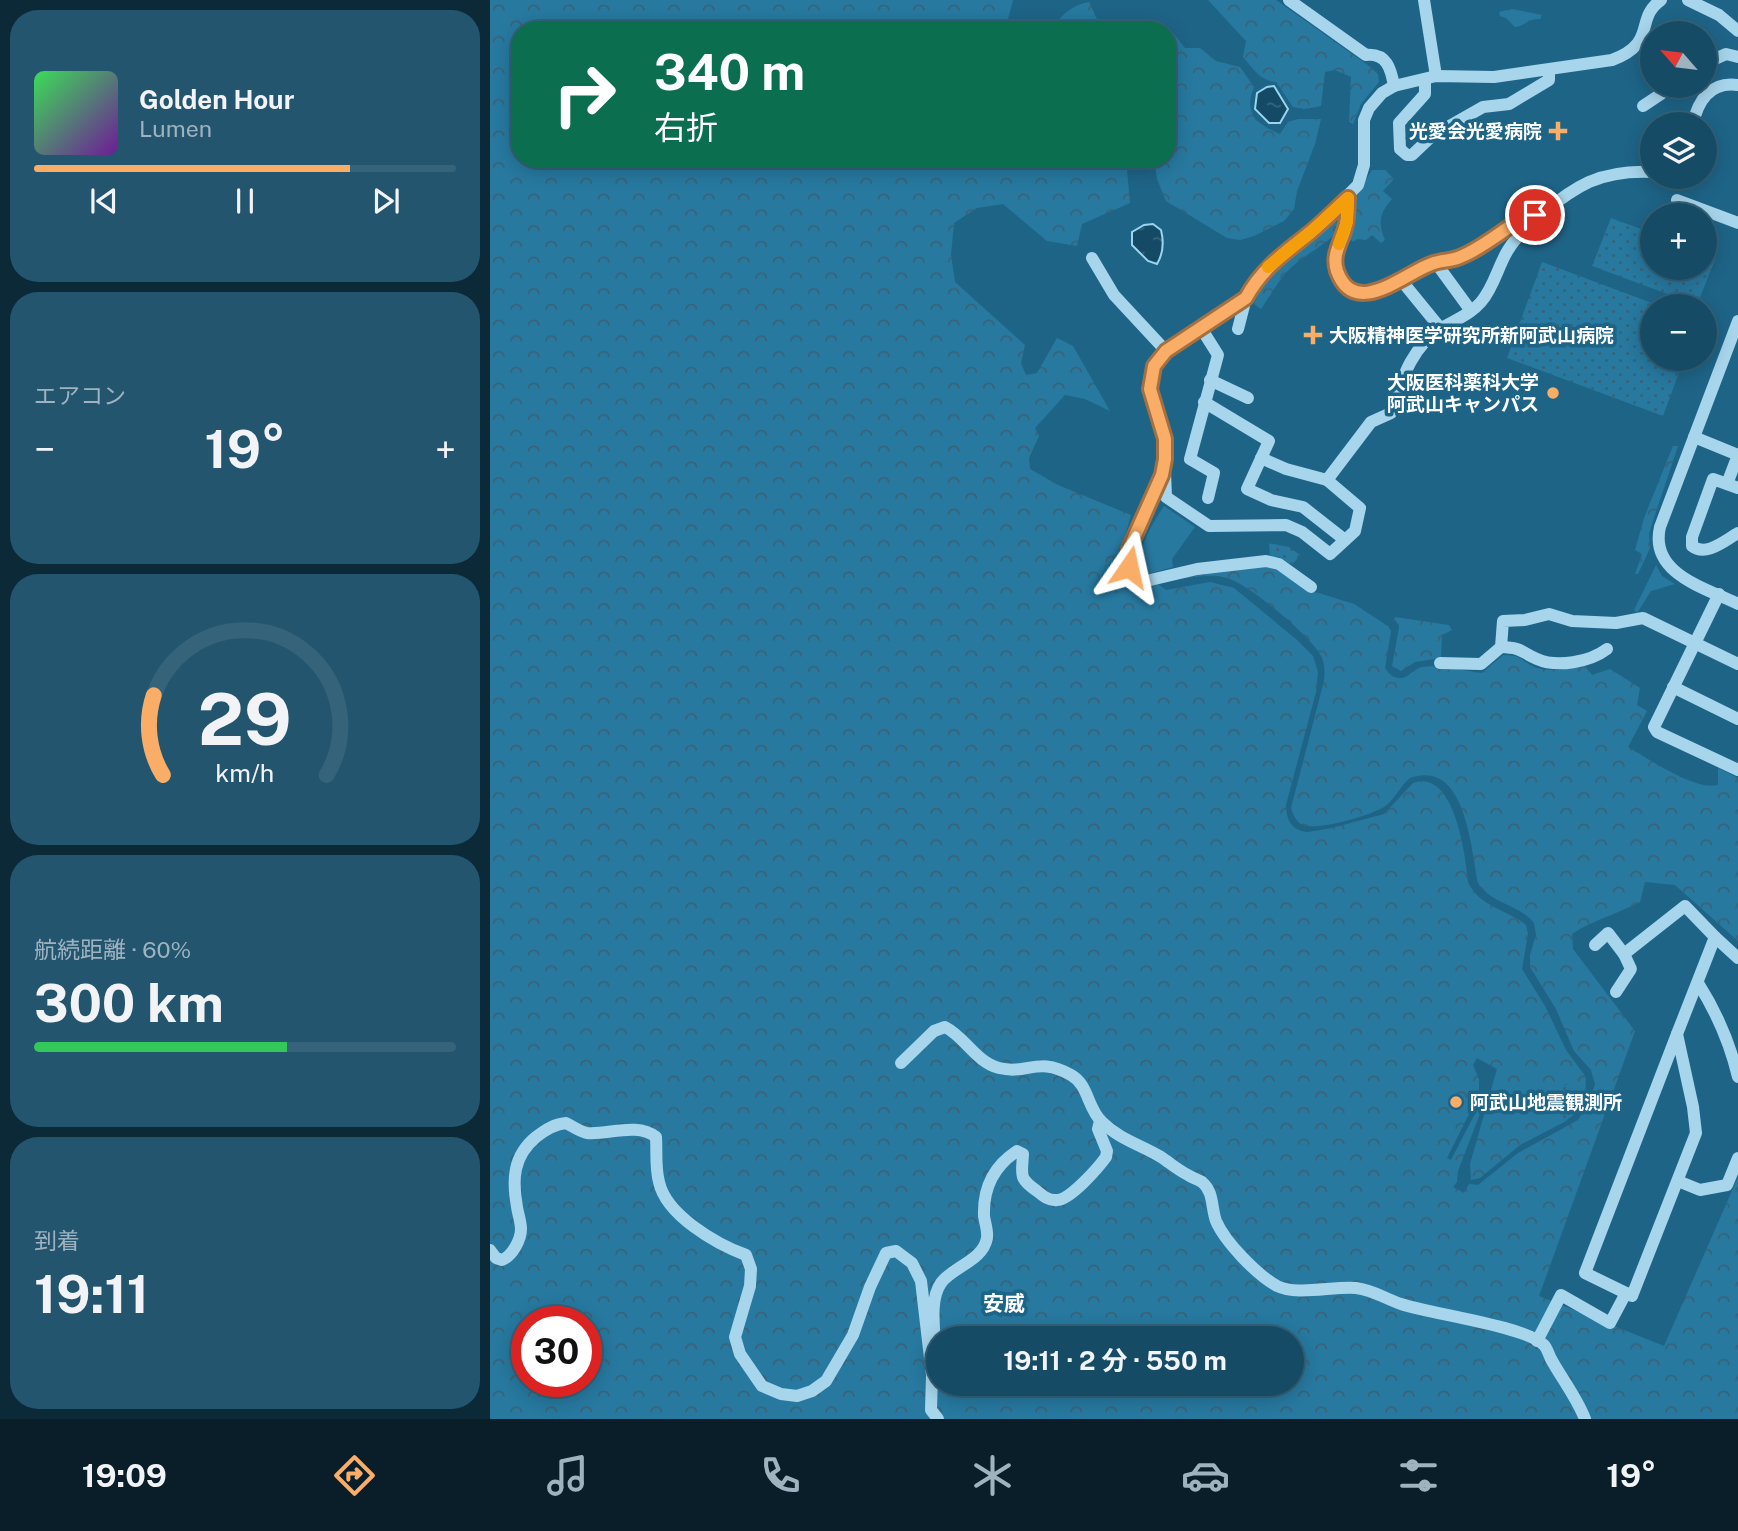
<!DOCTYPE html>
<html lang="ja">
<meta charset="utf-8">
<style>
:root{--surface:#164b65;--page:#23556e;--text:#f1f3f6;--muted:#9eb3bf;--line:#356379;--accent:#faad66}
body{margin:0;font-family:"Public Sans","Noto Sans JP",sans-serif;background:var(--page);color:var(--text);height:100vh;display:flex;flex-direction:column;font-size:26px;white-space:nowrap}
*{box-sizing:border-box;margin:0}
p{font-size:23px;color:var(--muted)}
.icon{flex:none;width:38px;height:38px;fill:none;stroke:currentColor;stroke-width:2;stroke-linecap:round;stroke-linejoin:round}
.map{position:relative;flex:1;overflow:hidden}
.details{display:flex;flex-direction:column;gap:10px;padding:10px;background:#0c2938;width:490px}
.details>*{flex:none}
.hud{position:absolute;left:21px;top:21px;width:665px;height:147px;border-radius:28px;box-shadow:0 4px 18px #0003,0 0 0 2px var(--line);background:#0b6e4f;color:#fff;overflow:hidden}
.needle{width:46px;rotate:298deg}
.controls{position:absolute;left:1150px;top:21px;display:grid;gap:14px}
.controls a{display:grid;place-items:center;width:77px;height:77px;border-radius:50%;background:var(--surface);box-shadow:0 4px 18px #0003,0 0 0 2px var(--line);font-size:35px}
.speed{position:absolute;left:21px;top:1306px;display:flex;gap:14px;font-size:35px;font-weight:700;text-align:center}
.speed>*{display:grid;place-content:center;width:91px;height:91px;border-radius:50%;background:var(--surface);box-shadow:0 4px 18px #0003,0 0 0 2px var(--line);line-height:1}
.speed .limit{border:10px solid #d22;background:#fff;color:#111}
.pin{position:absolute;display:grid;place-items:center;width:60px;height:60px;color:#fff;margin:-30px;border:4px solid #fff;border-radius:50%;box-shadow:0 2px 7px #0007}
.me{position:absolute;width:77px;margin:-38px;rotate:11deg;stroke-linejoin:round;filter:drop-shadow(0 0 5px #0008)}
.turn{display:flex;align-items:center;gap:24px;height:147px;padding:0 28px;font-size:32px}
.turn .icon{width:91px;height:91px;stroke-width:2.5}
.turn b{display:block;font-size:49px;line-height:60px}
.big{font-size:52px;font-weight:700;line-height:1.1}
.details .widget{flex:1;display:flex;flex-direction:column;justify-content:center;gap:10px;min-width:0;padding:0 24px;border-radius:28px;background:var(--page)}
.details .dial{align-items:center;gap:0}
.dial svg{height:182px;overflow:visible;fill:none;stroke:var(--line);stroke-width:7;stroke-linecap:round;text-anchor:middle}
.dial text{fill:var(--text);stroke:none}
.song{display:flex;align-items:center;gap:21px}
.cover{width:84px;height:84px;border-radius:10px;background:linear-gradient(135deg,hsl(130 70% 55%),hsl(280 70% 35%))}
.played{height:7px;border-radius:4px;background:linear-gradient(90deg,var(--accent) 75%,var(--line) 75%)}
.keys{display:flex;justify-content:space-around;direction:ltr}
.heat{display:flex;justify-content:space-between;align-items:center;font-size:38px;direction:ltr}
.charge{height:10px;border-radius:5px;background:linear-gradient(90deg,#34c759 60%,var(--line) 0)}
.trip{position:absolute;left:436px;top:1326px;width:378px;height:70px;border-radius:35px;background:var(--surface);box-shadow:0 4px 18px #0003,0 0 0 2px var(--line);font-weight:700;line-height:70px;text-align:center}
.dock{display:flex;height:112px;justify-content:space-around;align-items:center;background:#091e28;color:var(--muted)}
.dock .icon{width:49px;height:49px}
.dock .on{color:var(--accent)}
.dock b{font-size:32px;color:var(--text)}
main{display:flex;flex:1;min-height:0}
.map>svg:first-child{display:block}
</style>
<main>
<section class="details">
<div class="widget">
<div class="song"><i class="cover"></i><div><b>Golden Hour</b><p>Lumen</p></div></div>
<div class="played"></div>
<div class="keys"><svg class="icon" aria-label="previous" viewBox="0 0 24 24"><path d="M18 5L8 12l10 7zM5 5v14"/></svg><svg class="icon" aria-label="pause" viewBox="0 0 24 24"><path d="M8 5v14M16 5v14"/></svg><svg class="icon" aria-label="next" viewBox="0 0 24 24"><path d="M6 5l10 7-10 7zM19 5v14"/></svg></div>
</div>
<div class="widget"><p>エアコン</p>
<div class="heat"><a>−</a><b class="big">19°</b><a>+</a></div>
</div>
<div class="widget dial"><svg viewBox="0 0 100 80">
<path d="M14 69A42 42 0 1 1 86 69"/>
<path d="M14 69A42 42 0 0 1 10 34" stroke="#faad66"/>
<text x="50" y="56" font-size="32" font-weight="700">29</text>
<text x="50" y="72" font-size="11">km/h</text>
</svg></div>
<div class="widget"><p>航続距離 · 60%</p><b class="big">300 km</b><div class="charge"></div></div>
<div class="widget"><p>到着</p><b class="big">19:11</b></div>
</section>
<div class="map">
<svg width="1248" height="1419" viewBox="0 0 1248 1419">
<defs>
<pattern id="forest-crowns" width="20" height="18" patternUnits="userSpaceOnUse" patternTransform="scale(1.75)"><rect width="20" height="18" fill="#2779a0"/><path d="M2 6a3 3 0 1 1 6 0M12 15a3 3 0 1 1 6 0" fill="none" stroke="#3a6276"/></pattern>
<pattern id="park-dots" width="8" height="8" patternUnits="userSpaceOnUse" patternTransform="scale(1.75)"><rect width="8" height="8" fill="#2779a0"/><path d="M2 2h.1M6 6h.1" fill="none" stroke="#3a6276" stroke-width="1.8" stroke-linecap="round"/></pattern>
<pattern id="water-ripples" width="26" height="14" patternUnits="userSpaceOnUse" patternTransform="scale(1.75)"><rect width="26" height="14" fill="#144a66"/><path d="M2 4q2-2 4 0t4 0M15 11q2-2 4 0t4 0" fill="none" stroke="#37657d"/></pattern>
</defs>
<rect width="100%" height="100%" fill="#1e6487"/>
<!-- grass -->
<g fill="#2779a0">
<path d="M674,506l31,21 -23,32 1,8 -29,8 -5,-6c0,-23 13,-45 25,-63z"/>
<path d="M1166,565l6,11 13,8 -24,7 -14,22 -3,-3z"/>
</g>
<!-- forest -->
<g fill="url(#forest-crowns)" fill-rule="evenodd">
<path d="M0,0h523l-5,19 10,11h-498v129h606l4,44 -48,21 -5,22 -30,-5 -44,-37 -26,4 -23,15 -3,32 4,27 70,63 -4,18 5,12 11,-2 20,-35 16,8 37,65 -25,-12 -20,-4 -30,33 4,8 -10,22 1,11 28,16 73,30 -9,32 -2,22 11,15 14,2 13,-2 8,6 44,-8 24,6 63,52 16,16 5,16 -2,20 -30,113c0,15 6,26 22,27l24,-4 52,-14 29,-31c42,-15 53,75 55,99 10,24 40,28 58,43l2,9 -6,35 23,37 21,44 20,27 -1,24 -6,10 -11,8 9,-26 -4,-7 -8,-2 -9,26 10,11 -46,24 -40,33 -9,2 -1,-16 27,-95 -20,-11 -4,7 6,14v15l-32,64 4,2 30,-58v9l-23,60 -1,11 -4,5 11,6 5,-9 9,1 40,-32 60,-33 11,-17 6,-19 -4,-14 -17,-19 -18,-42 -26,-42v-12l6,-20 -2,-12c-15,-19 -43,-19 -56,-40 -7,-34 -12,-125 -68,-105 -11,9 -15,22 -26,29 -13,8 -66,24 -81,18 -7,-3 -10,-11 -12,-17l33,-127c1,-10 1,-18 -4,-27 -11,-19 -71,-70 -93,-76 -16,-5 -37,0 -54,2l38,-10 62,-4 36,24 45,14 34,22 3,5 -6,37c3,5 7,9 13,10 10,2 14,-9 24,-11 16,-3 43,4 60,6l21,-18c22,1 15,4 31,12 16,6 36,1 52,-1l6,9 18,-6 30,19 -3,17 10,6 -19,36c21,12 67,44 90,38v-17l20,10v163l-63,-56 -30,-3 -5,20c-23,12 -47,18 -68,32l1,15 62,82 -96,265 125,50 74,-169v242h-1248zM37,1321h59v60h-59zM448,1339h354v45h-354z"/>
<path d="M718,0h68l93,66 9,8 1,8 -18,22 -8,20 -4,-2 2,-45 -16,-7 -10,2 -4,34 -16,3 -12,-2 -17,-25c-16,-1 -23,-14 -33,-25l3,-16z"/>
<path d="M599,2l13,28h-52c11,-14 21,-25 39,-28z"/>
<path d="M1022,9l30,6 -2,4c-11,-1 -15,7 -25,8l-9,-9 -6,-2 -1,-4z"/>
<path d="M684,34l11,14h15l16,13 24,6 14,20c-11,27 3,37 26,47l8,-12 10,-3h23l-6,25 -18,47 -3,18 -10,12 -30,15 -14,4 -13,-2 -61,-37 -9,-22 -3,-20h13v-124z"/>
<path d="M882,170h13l9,9 -11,12 9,8c-13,15 -14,23 -7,41l-4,3 -9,-8 -6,5 -9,-1 -3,3 -8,-4 5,-34z"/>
<path d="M846,220l2,10c-4,9 -34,26 -44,35 -13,11 -21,26 -31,41l-2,3 -7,-5 7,-16 15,-20 27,-19z"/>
<path d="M1183,446h5l-29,87 1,15 -12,26h-3l7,-20 -7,-4 9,-32z"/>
<path d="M905,617l54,8 3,5 -10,5 -1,23 -26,4 -14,9 -9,-5 7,-38v-3l-5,-5z"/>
</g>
<!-- park -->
<g fill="url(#park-dots)">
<path d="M1121,218l41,15v35h52l1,-15 11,4 -19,48 -105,-39z"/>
<path d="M1052,262l118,44h-8v53h32l-21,57 -156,-58z"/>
<path d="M779,543l20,4 11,8 -8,10 -13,-8 -9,-1z"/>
<path d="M1079,1084l4,2 4,7 -9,26 -2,2 -10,-11 7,-24z"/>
</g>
<!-- water -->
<g fill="url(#water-ripples)" stroke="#9ad4ed" stroke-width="2">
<path d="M784,86l14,23 -8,14h-11l-14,-14 2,-16 10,-6z"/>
<path d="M663,224l8,6c3,12 2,24 -4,34l-9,-3 -16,-16v-13l12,-7z"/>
</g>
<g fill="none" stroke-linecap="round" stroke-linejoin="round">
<!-- minor -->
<g stroke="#a7d5eb" stroke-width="12">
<path d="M799,0l77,55c21,-2 25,14 28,31"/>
<path d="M934,0l12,76"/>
<path d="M1198,0l31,15 19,16"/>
<path d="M1214,64l22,-10 12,3"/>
<path d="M935,79v15l-26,29 1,26 7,6h5l20,-19 51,-29 26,-3 40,-24v-10"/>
<path d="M1153,106l30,-20"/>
<path d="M1203,124c5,-24 18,-43 45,-39"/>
<path d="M858,197c-1,11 0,23 -3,33 -4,12 -12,22 -9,36 2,9 7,17 15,22 24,15 48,-8 69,-18 14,-7 27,-8 41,-14 27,-11 51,-42 81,-40"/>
<path d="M1187,200l61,23"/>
<path d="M602,258l22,37 52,56"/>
<path d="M946,263l35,48"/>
<path d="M911,280l40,49"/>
<path d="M756,298c-22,14 -80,46 -91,66 -17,31 18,69 9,105 -7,26 -62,100 -18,112l51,-12 69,-8 13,3 32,23"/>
<path d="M1248,321l-78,206c-11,47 46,61 78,77"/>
<path d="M711,328l17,27 -28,104 24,14 -6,25"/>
<path d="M748,329l8,-31 20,-29 52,-44 40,-40 6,-20v-45l5,-12 13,-15 12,-7 42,-10 58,1 118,-17c46,-17 22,-41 49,-60"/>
<path d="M720,380l38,18"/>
<path d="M714,402l65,39 -22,48 24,11 32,7 42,33"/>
<path d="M1204,437l44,18 -11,29"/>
<path d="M675,471l1,26 43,29 77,-1 16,7 28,22 25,-23 5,-23 -33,-28 -41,-11 -25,-11"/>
<path d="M837,480l44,-58 20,-9c11,-33 19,-65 51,-85 13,-8 29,-14 39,-26 13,-15 17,-36 27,-52 14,-23 57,-57 81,-68 21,-9 41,-11 63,-10"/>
<path d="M1248,488l-25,-9 -21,58v9c14,11 32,-5 46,-13"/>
<path d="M1229,594l-65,133 3,5 81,38"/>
<path d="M1011,647c22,1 18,4 36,12 20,9 53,3 70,-10"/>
<path d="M950,663l41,1 20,-17 2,-26 22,-1 24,-6 23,7 44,2 27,-5 95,46"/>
<path d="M1183,687l65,32"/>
<path d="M1105,945l13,-12 16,21 61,-48 30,31"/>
<path d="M1208,983c19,30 32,60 40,94"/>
<path d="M1126,992l15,-23 -7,-15"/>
<path d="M1187,1034l16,73 3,26 -64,163 -47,-23z"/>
<path d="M1187,1034l38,-97 23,21"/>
<path d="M411,1063l33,-32 11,-4c20,10 31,35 54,41 29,7 39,-12 72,7 18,10 16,33 31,47 17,17 39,23 59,35 9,6 17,13 27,18 4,3 9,4 14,7 12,10 9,25 14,39 9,21 41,54 61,65 20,10 56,0 79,2 17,2 30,11 45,16 30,10 124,22 143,41 3,3 5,10 7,14 11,20 26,39 34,60"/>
<path d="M1188,1181l22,9 27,-5 11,-27"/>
<path d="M0,1250l6,8 6,2c10,-4 19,-20 19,-31 0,-7 -3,-15 -4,-22 -5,-27 -4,-51 19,-70 9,-7 18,-13 30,-14 6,3 14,9 21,10 21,2 50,-11 69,4 1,15 -1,30 3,45 7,33 57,62 87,73l5,14 -1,17 -15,51 5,17 22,32 19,8 16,2 15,-5 14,-10 27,-46 17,-48 16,-34 10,-2 16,12 9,18 11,94 -1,35 7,9"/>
<path d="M1047,1341l24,-46 49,28 16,-30"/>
<path d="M445,1343c-1,-18 -5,-44 6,-60 11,-16 42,-22 46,-45 1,-7 -2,-15 -3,-22 -1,-28 10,-50 33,-65l6,3c-1,21 -5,24 14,37 6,5 12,10 20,9 13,0 41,-32 49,-43l1,-6 -9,-22 2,-8"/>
</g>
</g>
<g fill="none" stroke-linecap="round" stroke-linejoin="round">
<!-- route casing -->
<g stroke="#a27042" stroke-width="18">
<path id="route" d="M639,567v-18l33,-74 3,-16v-20l-15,-50 4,-23 12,-15 80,-53c16,-30 40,-46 65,-66 13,-11 25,-23 37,-34 -1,8 0,18 -2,26 -3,17 -15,29 -9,47 18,50 70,0 97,-8 9,-3 17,-2 26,-6 23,-9 43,-27 64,-40l11,-2"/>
</g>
<!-- route -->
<use href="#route" stroke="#faad66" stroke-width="12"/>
<!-- slow -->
<path stroke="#f59e0b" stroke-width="12" d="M778,267l45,-37 35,-32 -1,24 -8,22"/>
</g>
<!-- markers -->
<g fill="#faad66" stroke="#1e6487" stroke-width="2.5">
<path d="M1064.5 120.5h7v7h7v7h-7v7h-7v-7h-7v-7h7z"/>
<path d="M819.5 324.5h7v7h7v7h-7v7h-7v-7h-7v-7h7z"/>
<circle cx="1063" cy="393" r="7"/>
<circle cx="966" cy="1102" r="7"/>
</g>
<g text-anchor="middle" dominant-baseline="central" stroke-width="7" stroke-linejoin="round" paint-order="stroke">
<!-- poi labels -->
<g font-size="19" font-weight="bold" fill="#fff" stroke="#1e6487" text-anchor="end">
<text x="1052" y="131">光愛会光愛病院</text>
<text x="839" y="335" text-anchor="start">大阪精神医学研究所新阿武山病院</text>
<text x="1049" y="382">大阪医科薬科大学<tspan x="1049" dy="22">阿武山キャンパス</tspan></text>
<text x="980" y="1102" text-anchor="start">阿武山地震観測所</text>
</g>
<!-- neighbourhood labels -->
<g font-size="21" font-weight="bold" fill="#fff" stroke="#1e6487">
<text x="514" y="1303">安威</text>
</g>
</g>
</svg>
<div class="controls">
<a><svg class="needle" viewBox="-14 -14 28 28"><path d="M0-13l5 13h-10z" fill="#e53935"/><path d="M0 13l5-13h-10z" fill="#9eb3bf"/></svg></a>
<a><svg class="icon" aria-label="layers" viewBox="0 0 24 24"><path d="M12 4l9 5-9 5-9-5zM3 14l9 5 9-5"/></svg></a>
<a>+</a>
<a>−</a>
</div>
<div class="speed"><div class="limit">30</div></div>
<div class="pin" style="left:1045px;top:215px;background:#d93025"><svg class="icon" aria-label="arrive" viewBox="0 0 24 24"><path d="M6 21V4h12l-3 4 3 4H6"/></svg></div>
<svg class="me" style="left:639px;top:567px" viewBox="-20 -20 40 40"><path d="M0-17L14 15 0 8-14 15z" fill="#faad66" stroke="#fff" stroke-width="4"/></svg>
<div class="trip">19:11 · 2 分 · 550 m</div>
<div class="hud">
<div class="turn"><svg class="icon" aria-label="right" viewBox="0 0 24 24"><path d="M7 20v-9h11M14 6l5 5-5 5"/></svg><div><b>340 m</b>右折</div></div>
</div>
</div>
</main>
<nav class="dock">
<b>19:09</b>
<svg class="icon on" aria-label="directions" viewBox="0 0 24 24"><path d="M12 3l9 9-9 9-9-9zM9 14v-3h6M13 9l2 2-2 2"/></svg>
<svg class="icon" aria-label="music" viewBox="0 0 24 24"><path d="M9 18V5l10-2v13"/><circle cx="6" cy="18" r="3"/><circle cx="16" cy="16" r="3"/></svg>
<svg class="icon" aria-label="phone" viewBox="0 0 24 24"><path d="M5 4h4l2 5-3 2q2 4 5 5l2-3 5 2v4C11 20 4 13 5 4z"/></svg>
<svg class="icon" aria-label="climate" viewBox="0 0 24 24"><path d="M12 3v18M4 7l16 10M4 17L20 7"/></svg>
<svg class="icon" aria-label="car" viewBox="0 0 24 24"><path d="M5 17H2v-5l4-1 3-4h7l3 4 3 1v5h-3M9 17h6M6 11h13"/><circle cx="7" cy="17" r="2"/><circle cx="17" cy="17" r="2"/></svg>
<svg class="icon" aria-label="filters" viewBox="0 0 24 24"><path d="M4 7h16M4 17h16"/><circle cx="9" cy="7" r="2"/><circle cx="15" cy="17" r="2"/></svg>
<b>19°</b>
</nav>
